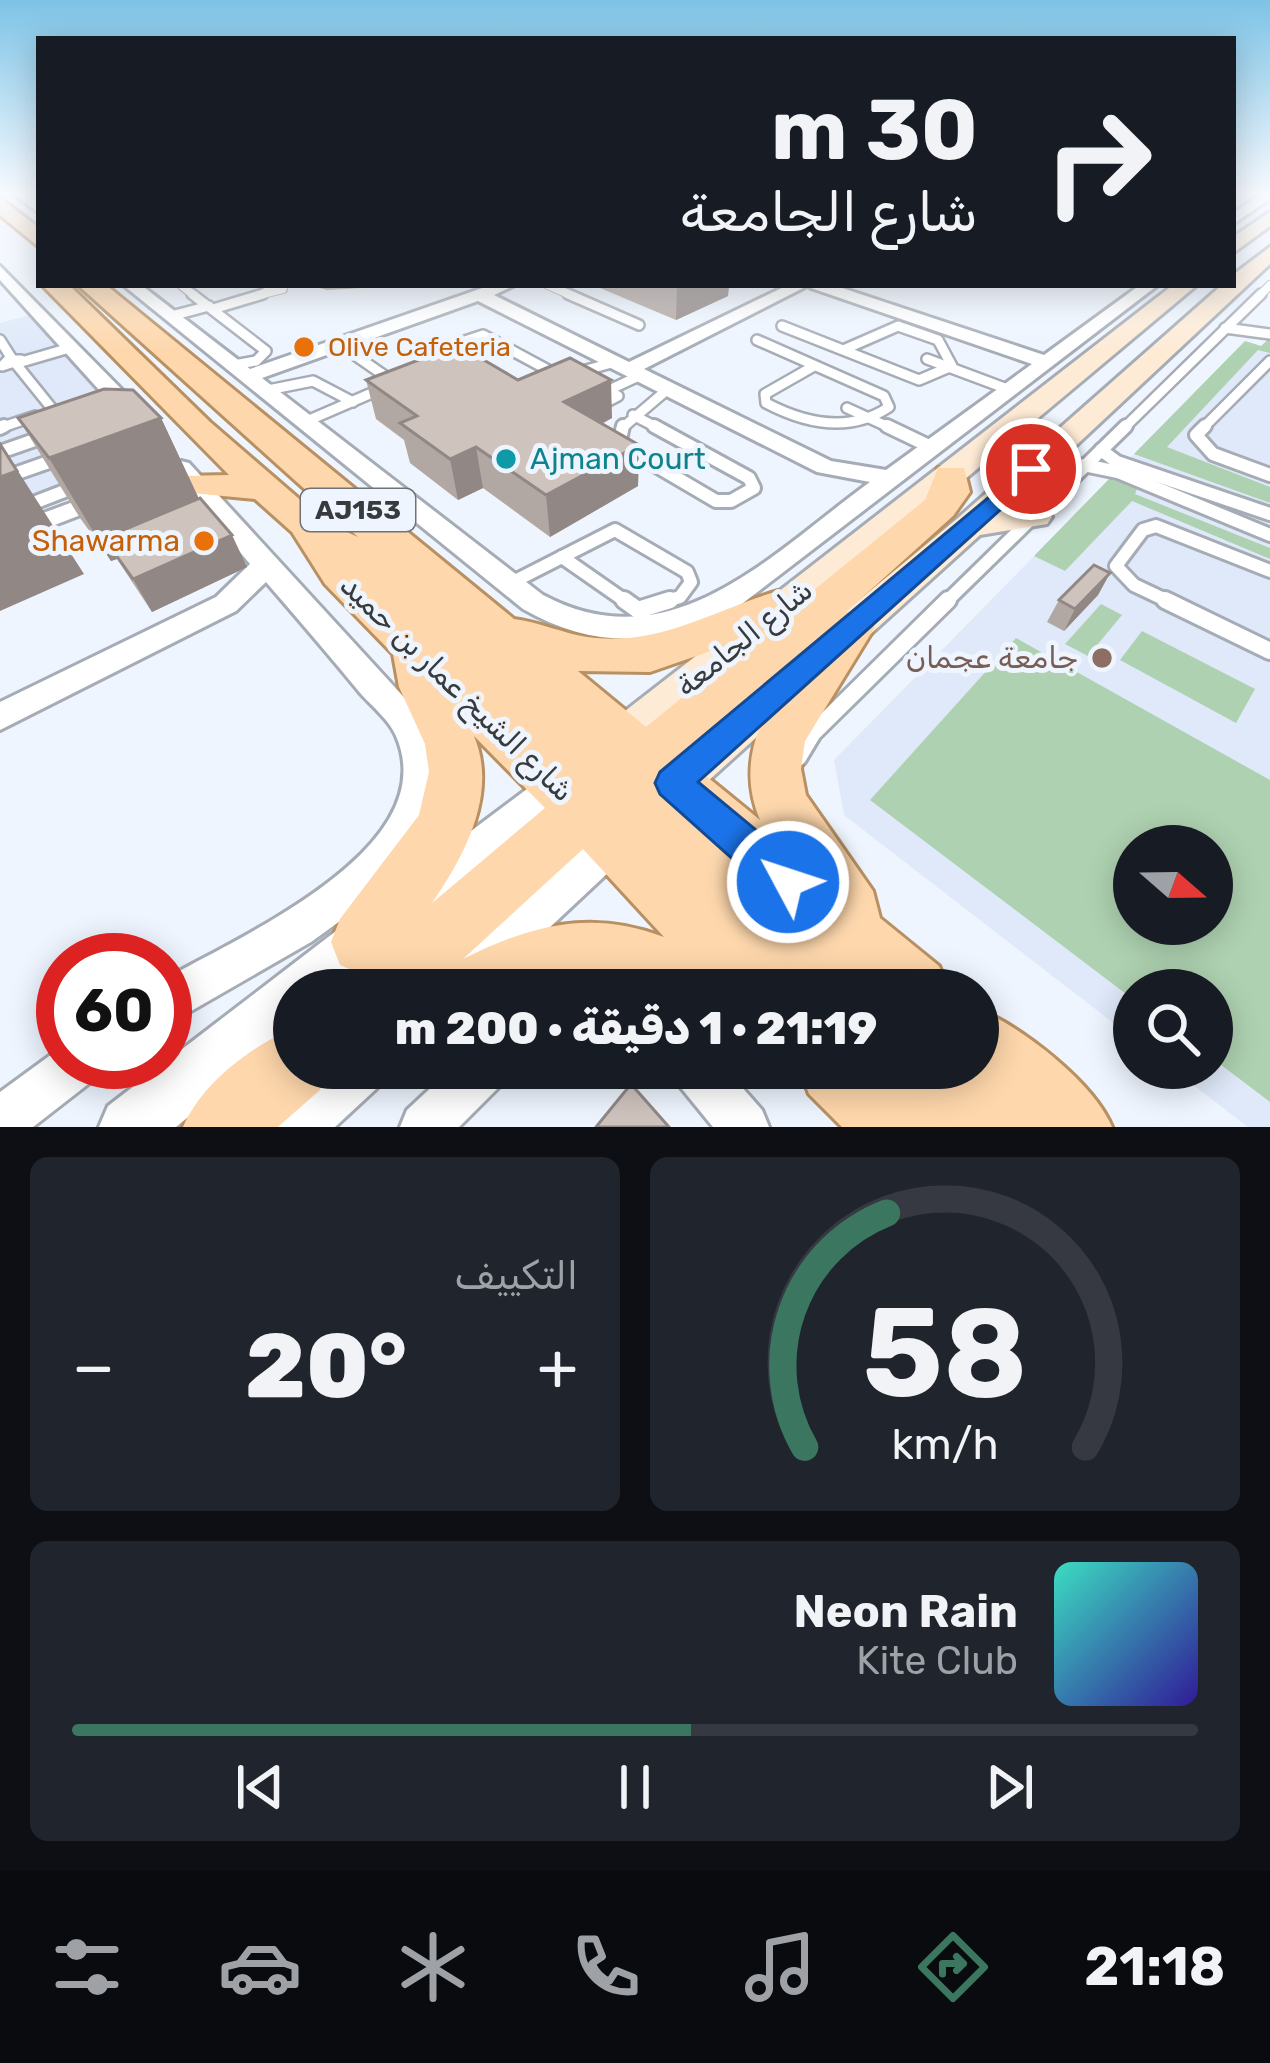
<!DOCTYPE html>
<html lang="ar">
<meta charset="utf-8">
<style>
:root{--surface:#171b24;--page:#20242c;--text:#f1f3f6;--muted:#9ea1a6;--line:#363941;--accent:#3b7660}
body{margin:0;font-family:Rubik,"Noto Sans Arabic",sans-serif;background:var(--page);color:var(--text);direction:rtl;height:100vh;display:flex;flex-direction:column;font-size:45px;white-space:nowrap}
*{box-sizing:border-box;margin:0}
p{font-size:39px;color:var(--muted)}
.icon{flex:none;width:66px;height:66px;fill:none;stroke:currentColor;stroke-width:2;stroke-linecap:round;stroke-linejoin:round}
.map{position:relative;height:1127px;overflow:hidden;direction:ltr}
.details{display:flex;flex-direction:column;gap:30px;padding:30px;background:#0d0f14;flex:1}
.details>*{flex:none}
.top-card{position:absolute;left:36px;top:36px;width:1200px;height:252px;border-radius:0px;box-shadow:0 6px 30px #0003;direction:rtl;background:#171b24;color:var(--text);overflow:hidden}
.needle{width:78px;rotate:110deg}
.controls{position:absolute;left:1113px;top:825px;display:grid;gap:24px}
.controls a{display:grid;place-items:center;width:120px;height:120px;border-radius:50%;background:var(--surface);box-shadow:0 6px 30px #0003;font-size:60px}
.speed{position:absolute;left:36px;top:933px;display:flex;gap:24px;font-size:60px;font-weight:700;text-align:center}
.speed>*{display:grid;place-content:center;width:156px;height:156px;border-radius:50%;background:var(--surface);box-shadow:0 6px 30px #0003;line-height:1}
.speed .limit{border:18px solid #d22;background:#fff;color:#111}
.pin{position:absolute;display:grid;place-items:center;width:102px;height:102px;color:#fff;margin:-51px;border:6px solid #fff;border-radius:50%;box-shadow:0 3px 12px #0007}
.me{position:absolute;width:132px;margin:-66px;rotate:310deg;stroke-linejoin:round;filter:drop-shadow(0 0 9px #0008)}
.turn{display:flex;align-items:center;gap:42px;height:252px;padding:0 60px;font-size:54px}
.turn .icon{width:156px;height:156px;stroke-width:2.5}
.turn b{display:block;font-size:84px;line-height:102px}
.big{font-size:90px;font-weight:800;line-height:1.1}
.details .card{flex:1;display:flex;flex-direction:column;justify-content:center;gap:18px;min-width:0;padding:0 42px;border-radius:18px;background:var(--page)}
.details .dial{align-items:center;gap:0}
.dial svg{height:312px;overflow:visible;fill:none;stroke:var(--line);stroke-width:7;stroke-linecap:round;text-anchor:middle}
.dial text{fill:var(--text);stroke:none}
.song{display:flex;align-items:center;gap:36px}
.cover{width:144px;height:144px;border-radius:18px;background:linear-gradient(135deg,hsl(170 70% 55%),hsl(250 70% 35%))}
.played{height:12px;border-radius:6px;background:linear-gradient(90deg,var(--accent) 55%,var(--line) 55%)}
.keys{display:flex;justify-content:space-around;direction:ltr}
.heat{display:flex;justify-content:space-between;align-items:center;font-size:66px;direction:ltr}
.details .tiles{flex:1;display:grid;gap:30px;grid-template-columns:1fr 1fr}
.card:last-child{grid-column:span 2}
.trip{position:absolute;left:273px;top:969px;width:726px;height:120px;border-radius:60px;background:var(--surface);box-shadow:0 6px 30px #0003;font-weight:800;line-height:120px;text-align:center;direction:rtl}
.dock{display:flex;height:192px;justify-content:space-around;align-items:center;background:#090b0e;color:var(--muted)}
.dock .icon{width:84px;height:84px}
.dock .selected{color:var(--accent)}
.dock b{font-size:54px;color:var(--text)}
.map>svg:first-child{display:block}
</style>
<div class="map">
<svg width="1270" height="1127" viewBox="0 0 1270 1127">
<rect width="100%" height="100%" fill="#eef5fe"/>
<!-- built -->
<g fill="#dfe9f9" fill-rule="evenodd">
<path d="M34,314l120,136 -154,58v-185z"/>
<path d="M1270,338v789h-22l-77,-59h41v-78h-78v49l-290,-224 -10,-55 411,-419 16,5zM1134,846h78v78h-78z"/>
</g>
<!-- green -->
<g fill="#aed2b1" fill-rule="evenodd">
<path d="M1270,338v15l-12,-3 -91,97 103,40v16l-136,-49 111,-113 16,5z"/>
<path d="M1110,478l27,11 -2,5 135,54v11l-138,-58 -67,70 -31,-15z"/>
<path d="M1101,604l21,11 -34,41 -23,-12z"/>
<path d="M1142,631l113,58 -19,34 -116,-63z"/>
<path d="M1016,638l254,142v322l-58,-44v-68h-78v10l-264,-200zM1212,846v78h-78v-78z"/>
</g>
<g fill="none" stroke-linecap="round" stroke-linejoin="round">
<!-- service-far3 casing -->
<g stroke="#a6acb5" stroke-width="10">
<g id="service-far3">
<path d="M181,285l15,12"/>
<path d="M548,285l27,12"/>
<path d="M271,288l12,1 -20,5z"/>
<path d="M254,297l9,-3"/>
<path d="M1258,297l12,-12"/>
</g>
</g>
<!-- service-far2 casing -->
<g stroke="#a6acb5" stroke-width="14">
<g id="service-far2">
<path d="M192,294l74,57 -10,10 -22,4"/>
<path d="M568,294l71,31"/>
<path d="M213,309l50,-15"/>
<path d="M171,316l38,-10"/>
<path d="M782,326l137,54 33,-14 -14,-26 -40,-14 -55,24"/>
<path d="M1225,328l45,6"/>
<path d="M0,340l12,19"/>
<path d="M757,340l127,56 5,11c-39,26 -83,17 -123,-4l-1,-9 49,-28"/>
<path d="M467,357l-14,-12 30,-10 78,42 54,-15"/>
<path d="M927,359l83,31"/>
<path d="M8,360h13l-19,6z"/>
<path d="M18,363l55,-16"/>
<path d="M16,364l46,57"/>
<path d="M596,384l22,12 -21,11"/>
<path d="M268,390l45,-9 40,21"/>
<path d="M609,390l32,-15"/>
<path d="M847,408l46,21"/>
<path d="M633,415l27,14"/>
<path d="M307,421l88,-38 -56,-39"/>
<path d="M0,428l35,-12"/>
<path d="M621,429l47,-40"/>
<path d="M1123,429l138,-135"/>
<path d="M1202,429l68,-68"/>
</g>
</g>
<!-- service-far1 casing -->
<g stroke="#a6acb5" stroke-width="18">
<g id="service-far1">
<path d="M623,426l-4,18 97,57h15l23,-13 -5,-10 -95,-52"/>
<path d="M887,426l46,22"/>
<path d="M1205,426l-9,9 17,19 57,21"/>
<path d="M0,428l4,-2"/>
<path d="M1101,450l16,12 153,52"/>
<path d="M0,452l46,-16"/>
<path d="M1084,465l34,7 152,63"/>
<path d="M0,479l63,-22"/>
<path d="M0,516l80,-31"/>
<path d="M562,557l66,46"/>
<path d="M562,557l53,-27 72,42 4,10 -11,15 -20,6"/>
<path d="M511,583l51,-26"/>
<path d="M945,603l181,-177"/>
<path d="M1172,603l-38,-18 -18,-19 27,-36 13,-4 114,45"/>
</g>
</g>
<!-- service casing -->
<g stroke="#a6acb5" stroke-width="22">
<g id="service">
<path d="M624,600l14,10 32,-10"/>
<path d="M1165,600l105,51"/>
<path d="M798,758l15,-25 135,-133"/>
</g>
</g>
<!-- minor casing -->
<g stroke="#a6acb5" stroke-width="6">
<g id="minor">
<path d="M14,194h14l11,9v10z"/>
<path d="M1260,194h10v5l-37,25v-10z"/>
<path d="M0,266l144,146v10h-16l-128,-142z"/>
<path d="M123,285h18l109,84 241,-84h24l-21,10 135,67 159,-77h45l211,70 96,-70h18l-415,318c-74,44 -145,49 -220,6zM809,285l2,3 221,76 -146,106 -55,-9 -187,-92zM478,301l339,171 53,10c-99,72 -198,182 -327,113l-281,-217z"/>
<path d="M181,461l8,2 234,255 18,57 -15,55 -28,41 -40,37 -47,34 -146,84v-47c75,-43 280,-131 231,-243 -6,-15 -24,-30 -35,-42 -31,-38 -63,-75 -95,-112l-30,29 -236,119v-28l216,-105 34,-33 -81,-96z"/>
<path d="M108,489l12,7 -3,5 -117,45v-17z"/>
<path d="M63,1046v16h40l-7,16 -63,49h-33v-35z"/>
<path d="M452,1068h57l-7,16 -43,43h-59l7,-17z"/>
<path d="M671,1068h54l37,42 7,17h-56l-35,-43z"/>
</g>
</g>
<!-- tertiary casing -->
<g stroke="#a6acb5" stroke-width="6">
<g id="tertiary">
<path d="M562,769l15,5 7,14 -7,14 -148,120 -17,7 -17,-7 -8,-17 8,-17 152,-114z"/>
<path d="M611,818l16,7 7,15 -7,15 -144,135h-66l8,-19 170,-146z"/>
<path d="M371,911l18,7 7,18 -7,18 -45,36h-50v40l-118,97h-77l9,-21 245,-188z"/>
<path d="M314,1068h71l-8,20 -42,39h-74l9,-21z"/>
</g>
</g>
<!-- secondary casing -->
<g stroke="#a6acb5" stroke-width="6">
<g id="secondary">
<path d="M1270,212v14l-37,27v-16z"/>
<path d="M1270,247v17l-263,246h40l5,7 -5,7 -67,11 -305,276 -17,6 -17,-6 -7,-15 7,-15 317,-263 264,-233h11v-10z"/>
<path d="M1173,285h24l-576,482 -16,5 -16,-5 -7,-14 7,-14z"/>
</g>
</g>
<!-- primary casing -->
<g stroke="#b89062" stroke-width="6">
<g id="primary">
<path d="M0,198l39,30v19l-39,-32z"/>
<path d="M42,285h27l141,137 117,101 31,14 -280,-252h28l408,334c25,3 48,14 73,18 72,10 126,-27 191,-46l20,12 127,-103 13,-32h26l6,24 -17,24 -107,96 22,3 7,12 -70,114 -4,28 5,26 67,96 7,27 59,48 10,24 -360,-4 -149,4 7,-15 -17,15h-84l8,-19 -14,-6 -9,-23 9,-23 79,-104 10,-43 -4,-28 -26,-57 -6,-33 -68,-70 -33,-52 -37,-33 -74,-7 -6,-8 6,-8 48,-1zM760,634l-114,93 -68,-56 72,1zM820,636c-44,55 -90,112 -60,184l-76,-62zM474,736l71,72 -113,95c33,-48 66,-110 42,-167zM583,849l81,88c-72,-28 -134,-12 -201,22z"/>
<path d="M978,1009c44,18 116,74 134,118h-270l-33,-33 -10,-26h179z"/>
<path d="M294,1028v40h34l-8,22 -42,37h-95c18,-43 68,-81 111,-99z"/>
</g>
</g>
<!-- service-far3 -->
<use href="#service-far3" stroke="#fff" stroke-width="8"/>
<!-- service-far2 -->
<use href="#service-far2" stroke="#fff" stroke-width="9"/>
<!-- service-far1 -->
<use href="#service-far1" stroke="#fff" stroke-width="12"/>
<!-- service -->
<use href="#service" stroke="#fff" stroke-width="16"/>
<!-- minor -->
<use href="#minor" fill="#fff" fill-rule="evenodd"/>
<!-- tertiary -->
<use href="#tertiary" fill="#fff" fill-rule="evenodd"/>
<!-- secondary -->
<use href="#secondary" fill="#feebd6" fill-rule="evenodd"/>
<!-- primary -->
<use href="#primary" fill="#fed7ac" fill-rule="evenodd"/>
</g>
<!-- wall -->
<g fill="#b2a8a3">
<path d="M308,285h106l-87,5z"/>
<path d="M600,285h129l-1,11 -52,24 -76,-32z"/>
<path d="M366,380l246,38 -10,6 37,21 -1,41 -88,51 -67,-49 -25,12 -48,-37 -6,-23 -28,-21z"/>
<path d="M18,418h143l38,81 48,68 -95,45 -35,-53 -6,2 -31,-43z"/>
<path d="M1110,573l-12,22 -34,36 -17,-9 12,-22z"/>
</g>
<!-- shaded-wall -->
<g fill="#918885">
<path d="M677,285h52l-1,11 -52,24z"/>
<path d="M611,380l1,38 -45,23 -3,-39z"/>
<path d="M161,418l47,100 -104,20 13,21 -6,2 -62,-103z"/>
<path d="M0,443l84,131 -84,37z"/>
<path d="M639,445l-1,41 -88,51 -4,-42z"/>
<path d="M476,447l7,41 -25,12 -8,-41z"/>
<path d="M232,535l15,32 -95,45 -19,-33z"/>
<path d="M1110,573l-12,22 -34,36 11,-22z"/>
</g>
<!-- building -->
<g fill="#cfc3be" stroke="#918885" stroke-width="3">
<path d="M458,345l60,35 52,-22 41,22 -47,22 75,43 -93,50 -70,-48 -26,12 -50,-36 17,-7 -51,-36z"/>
<path d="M104,389l29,1 28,28 -112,40 -31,-40z"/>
<path d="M0,444l17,27 -17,6z"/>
<path d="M200,498l32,37 -99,44 -29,-41z"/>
<path d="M1094,565l16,8 -35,36 -16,-9z"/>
<path d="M631,1084l38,43h-73z"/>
</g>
<!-- sky -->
<linearGradient id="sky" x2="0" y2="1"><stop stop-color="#7dc3e6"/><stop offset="0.55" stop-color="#f7faff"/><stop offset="1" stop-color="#f7faff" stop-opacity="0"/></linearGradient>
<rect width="1270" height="352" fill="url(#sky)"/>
<!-- route -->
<path fill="#1a73e8" stroke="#114b97" stroke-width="3" d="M1031,462l9,2v10l-342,308 104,86 6,14 -6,14 -14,5 -14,-5 -114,-102 -5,-11 5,-11z"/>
<!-- markers -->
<g fill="#e8710a" stroke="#eef5fe" stroke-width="4.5">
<circle cx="304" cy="347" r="12"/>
<circle cx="204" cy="541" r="12"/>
</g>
<circle fill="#0f9aa8" stroke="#eef5fe" stroke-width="4.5" cx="506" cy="459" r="12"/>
<circle fill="#8d6e63" stroke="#eef5fe" stroke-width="4.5" cx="1102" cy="658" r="12"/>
<g text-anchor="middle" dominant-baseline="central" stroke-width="10" stroke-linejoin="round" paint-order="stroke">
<!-- far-food labels -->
<g font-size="27" fill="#c56008" stroke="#eef5fe" text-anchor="start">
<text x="328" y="347">Olive Cafeteria</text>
</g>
<!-- shield labels -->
<rect fill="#eef5fe" stroke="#6f7378" stroke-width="3" x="301" y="489" width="114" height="42" rx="9"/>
<g font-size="27" font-weight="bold" fill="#383b3e">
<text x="358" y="510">AJ153</text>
</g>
<!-- culture labels -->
<g font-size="30" fill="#0d838f" stroke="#eef5fe" text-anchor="start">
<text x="530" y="459">Ajman Court</text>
</g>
<!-- food labels -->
<g font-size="30" fill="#c56008" stroke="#eef5fe" text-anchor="end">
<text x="180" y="541">Shawarma</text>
</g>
<!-- street labels -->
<g font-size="30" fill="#383b3e" stroke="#eef5fe">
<text transform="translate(744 638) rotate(-39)">شارع الجامعة</text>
<text transform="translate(457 688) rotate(44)">شارع الشيخ عمار بن حميد</text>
</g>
<!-- education labels -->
<g font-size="30" fill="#785e54" stroke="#eef5fe" text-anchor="end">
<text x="1078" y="658">جامعة عجمان</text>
</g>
</g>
</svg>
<div class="controls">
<a><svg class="needle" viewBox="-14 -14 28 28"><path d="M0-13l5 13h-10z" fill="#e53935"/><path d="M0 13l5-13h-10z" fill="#9ea1a6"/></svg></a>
<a><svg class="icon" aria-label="search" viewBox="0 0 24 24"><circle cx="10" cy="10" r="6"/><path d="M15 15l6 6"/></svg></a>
</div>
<div class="speed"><div class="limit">60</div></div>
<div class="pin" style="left:1031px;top:469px;background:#d93025"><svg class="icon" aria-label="arrive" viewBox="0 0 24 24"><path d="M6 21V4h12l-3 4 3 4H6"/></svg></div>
<svg class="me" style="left:788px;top:882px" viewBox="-20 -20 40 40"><circle r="17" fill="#1a73e8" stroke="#fff" stroke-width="3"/><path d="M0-11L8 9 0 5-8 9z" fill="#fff"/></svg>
<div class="trip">21:19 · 1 دقيقة · 200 m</div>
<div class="top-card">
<div class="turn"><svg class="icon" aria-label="right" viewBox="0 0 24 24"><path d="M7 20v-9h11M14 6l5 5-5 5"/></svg><div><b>30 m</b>شارع الجامعة</div></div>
</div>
</div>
<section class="details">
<div class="tiles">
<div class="card dial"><svg viewBox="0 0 100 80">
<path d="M14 69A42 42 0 1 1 86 69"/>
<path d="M14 69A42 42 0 0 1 35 9" stroke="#3b7660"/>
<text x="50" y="56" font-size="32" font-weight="700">58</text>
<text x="50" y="72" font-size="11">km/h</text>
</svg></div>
<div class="card"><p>التكييف</p>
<div class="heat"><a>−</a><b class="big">20°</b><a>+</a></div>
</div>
<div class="card">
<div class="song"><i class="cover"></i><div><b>Neon Rain</b><p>Kite Club</p></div></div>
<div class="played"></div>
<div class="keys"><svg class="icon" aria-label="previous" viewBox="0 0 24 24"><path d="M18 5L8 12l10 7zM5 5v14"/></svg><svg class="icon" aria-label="pause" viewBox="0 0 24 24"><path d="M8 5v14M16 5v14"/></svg><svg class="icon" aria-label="next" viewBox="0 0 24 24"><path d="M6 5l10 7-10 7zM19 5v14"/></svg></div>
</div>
</div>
</section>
<nav class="dock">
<b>21:18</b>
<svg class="icon selected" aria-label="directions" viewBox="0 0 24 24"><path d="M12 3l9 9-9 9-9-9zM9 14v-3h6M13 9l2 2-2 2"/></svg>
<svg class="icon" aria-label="music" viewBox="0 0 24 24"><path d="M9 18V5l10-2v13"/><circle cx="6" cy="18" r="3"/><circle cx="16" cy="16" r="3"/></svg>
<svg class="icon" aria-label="phone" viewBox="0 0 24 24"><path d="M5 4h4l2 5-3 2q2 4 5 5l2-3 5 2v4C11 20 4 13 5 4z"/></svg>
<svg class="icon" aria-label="climate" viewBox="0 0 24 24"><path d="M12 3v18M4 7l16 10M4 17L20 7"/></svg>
<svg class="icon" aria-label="car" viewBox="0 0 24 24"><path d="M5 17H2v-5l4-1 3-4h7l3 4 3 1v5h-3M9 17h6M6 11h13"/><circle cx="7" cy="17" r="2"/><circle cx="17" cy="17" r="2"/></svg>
<svg class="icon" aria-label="filters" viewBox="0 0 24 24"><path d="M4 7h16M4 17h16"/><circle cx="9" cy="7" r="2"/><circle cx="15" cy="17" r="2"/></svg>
</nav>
